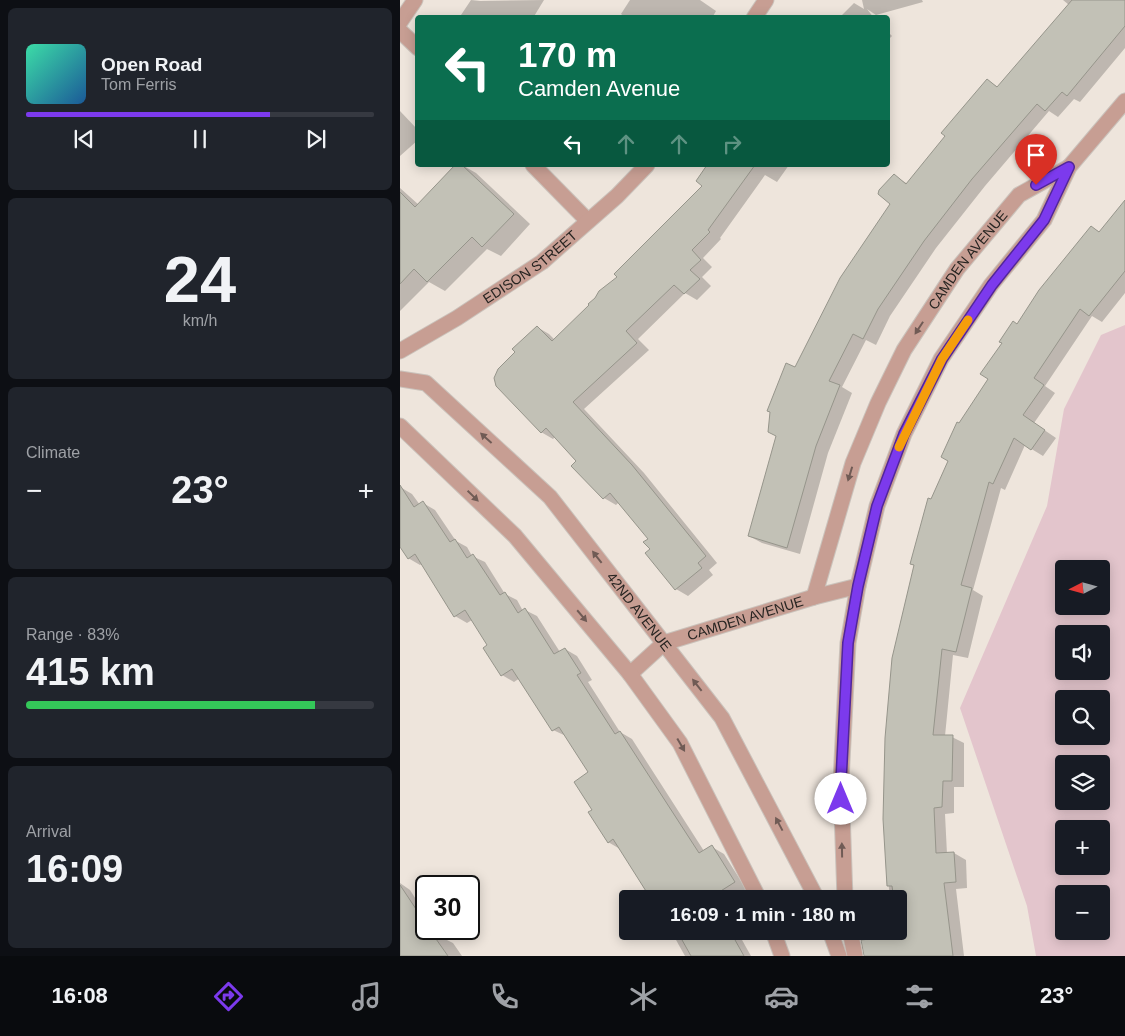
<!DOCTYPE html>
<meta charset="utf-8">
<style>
:root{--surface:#171b24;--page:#20242c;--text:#f1f3f6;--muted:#9ea1a6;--line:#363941;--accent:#7c3aed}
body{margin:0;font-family:Helvetica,sans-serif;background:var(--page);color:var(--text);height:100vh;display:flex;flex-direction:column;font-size:19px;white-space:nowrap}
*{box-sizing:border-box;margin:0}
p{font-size:16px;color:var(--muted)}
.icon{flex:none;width:28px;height:28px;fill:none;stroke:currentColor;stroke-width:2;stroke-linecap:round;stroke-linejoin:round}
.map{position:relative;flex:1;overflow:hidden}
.panel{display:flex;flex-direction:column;gap:8px;padding:8px;background:#0d0f14;width:400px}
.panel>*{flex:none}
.banner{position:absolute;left:15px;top:15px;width:475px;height:152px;border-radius:5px;box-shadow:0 2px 12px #0003;background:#0b6e4f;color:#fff;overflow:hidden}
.needle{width:32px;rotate:264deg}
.controls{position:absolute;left:655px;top:560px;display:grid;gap:10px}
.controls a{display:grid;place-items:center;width:55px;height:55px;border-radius:5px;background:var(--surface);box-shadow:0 2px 12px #0003;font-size:25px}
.speed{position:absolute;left:15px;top:875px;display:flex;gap:10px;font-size:25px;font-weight:700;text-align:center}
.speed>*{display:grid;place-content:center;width:65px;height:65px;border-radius:50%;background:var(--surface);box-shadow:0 2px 12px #0003;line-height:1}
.speed .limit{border:2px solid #111;border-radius:8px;background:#fff;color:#111}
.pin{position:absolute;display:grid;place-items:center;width:42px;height:42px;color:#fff;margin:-51px -21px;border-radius:50% 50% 50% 0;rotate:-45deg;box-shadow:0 0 5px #0007}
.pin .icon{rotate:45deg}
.me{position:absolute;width:55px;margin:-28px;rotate:0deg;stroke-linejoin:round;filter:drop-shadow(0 0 4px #0008)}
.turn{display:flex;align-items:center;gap:18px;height:105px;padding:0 20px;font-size:22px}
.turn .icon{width:65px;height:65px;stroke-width:2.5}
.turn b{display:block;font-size:35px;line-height:42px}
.lanes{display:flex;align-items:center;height:48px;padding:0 20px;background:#0003;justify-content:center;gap:25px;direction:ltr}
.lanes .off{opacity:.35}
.big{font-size:38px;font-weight:700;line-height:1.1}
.panel .widget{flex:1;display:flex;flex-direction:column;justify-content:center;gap:8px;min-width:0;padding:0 18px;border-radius:8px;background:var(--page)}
.panel .dial{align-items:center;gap:0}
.dial b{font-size:65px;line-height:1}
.song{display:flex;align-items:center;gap:15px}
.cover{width:60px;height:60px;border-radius:8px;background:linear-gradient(135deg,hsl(160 70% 55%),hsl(210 70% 35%))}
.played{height:5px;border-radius:2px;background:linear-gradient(90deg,var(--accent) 70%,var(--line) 70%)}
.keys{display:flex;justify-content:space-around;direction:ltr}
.heat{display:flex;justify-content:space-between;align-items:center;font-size:28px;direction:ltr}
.charge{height:8px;border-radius:4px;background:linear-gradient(90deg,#34c759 83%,var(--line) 0)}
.trip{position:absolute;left:219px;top:890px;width:288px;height:50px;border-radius:5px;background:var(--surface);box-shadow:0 2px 12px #0003;font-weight:700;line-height:50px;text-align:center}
.menu{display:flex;height:80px;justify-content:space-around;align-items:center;background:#090b0e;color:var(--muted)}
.menu .icon{width:35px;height:35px}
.menu .active{color:var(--accent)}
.menu b{font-size:22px;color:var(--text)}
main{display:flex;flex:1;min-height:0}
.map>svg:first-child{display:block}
</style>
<main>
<section class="panel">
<div class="widget">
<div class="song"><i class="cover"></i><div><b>Open Road</b><p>Tom Ferris</p></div></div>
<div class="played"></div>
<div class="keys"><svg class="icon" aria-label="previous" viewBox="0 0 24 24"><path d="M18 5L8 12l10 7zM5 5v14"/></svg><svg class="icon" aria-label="pause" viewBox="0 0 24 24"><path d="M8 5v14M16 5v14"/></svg><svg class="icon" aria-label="next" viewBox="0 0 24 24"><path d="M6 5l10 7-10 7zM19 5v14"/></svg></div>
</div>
<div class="widget dial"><b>24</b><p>km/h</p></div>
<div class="widget"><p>Climate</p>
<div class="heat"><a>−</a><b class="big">23°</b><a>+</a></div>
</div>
<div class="widget"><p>Range · 83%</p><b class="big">415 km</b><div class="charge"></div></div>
<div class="widget"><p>Arrival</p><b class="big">16:09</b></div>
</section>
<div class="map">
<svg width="725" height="956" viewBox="0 0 725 956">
<rect width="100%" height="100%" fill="#eee5dc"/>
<!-- green -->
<path fill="#e3c5cc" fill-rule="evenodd" d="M725,325v631h-89l-9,-50 -67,-198 87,-202 17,-97 37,-74zM664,569h37v37h-37zM664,634h37v37h-37zM664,699h37v37h-37zM664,764h37v37h-37zM664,829h37v37h-37zM664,894h37v37h-37z"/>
<!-- shadow -->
<g fill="#0003">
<path d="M71,0l9,1 64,-1 -11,18h-74z"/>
<path d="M230,0h70l16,11 -4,7h-86l-5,-4z"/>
<path d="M462,0h60l1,2 -47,13 -9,-6 7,9h-35l15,-15 10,6z"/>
<path d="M663,0h62v48l-45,54 -6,-3 -16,18 -9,-6 -64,75 -49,62 -46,68 -14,29 -10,-5 -24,47 10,6 -24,60 -28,101 -38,-11 -13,-7 47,-168 95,-164 3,-28 14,8 39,-48 41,-55 10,6 71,-82z"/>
<path d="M488,32l4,4 -4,4z"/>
<path d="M0,111l18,19v10l-18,16z"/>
<path d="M56,165h6l14,8 54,51 -29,32 -14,-7 -42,42 -16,-9 -29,29v-123l19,17z"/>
<path d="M308,165h81l-12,17 -12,-7 -45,63 1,1 -18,19 9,9 -10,10 9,9 -14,14 -12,-7 -47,46 11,11 -65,59 60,64 73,90 -8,7 4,5 -25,21 -12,-7 -25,-40 -2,-10 -30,-37 -3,3 -12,-7 -27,-37 -22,-24 -2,2 -12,-7 -24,-80 20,-25 12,7 6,6 64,-63 85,-92z"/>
<path d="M725,202v91l-23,29 -10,-6 -47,70 10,7 -21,30 22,15 -13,18 -18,-11 -20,45 -4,-2 -28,102 10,6 -15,62 -15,-3 -8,81 7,1 12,6v44h-10v26l-9,1 2,40 7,-1 12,7 1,28 -11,1 8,67h-66l-4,-25h4v-32h-8l-2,-20 27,-313 -4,-3 21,-62 17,-40 10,-36 31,-46 28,-54 73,-98 9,5z"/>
<path d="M0,487l12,7 8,11 3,-2 12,7 21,31 11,6 5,9 13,6 20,32 12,6 6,11 2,-1 12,6 23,36 5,-3 12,7 15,24 -4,2 32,50 12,7 72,112 8,-4 12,7 22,35 -16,10h-77l-33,-50 -12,-7 -14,-32 -4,-37 -24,-37 -13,-6 -33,-52 -6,4 -12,-7 -13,-29 -17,-26 -5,3 -12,-7 -33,-52 -2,1 -12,-7 -8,-14z"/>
<path d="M0,883l10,7 16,25v14h10l5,8 12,6 9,13h-62z"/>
<path d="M271,931h66l14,25h-66z"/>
</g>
<!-- building -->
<g fill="#c2c1b6" stroke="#96958b">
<path d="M672,0h53v26l-58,70 -5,-4 -17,19 -8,-7 -65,75 -48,62 -46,68 -15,30 -10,-5 -24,47 11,4 -24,61 -29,102 -39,-12 28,-100 -8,-4 2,-20 -3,-1 19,-48 9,4 45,-89 50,-74 -12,-10 1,-4 15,-16 12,10 39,-48 -4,-3 46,-54 10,8z"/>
<path d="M55,165h7l52,49 -32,33 -10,-10 -45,45 -13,-13 -14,15v-92l15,15z"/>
<path d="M307,165h48l-47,65 2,2 -18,18 9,10 -11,10 10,9 -16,15 -10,-9 -48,46 11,12 -64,59 59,63 74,91 -8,7 4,5 -27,22 -30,-37 5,-4 -7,-7 5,-3 -38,-46 -7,6 -32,-33 5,-5 -30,-33 -5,5 -45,-47 -2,-8 4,-9 17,-17 -3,-3 25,-23 15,15 37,-36 -1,-1 7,-6 4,-7 18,-14 -3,-3 88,-88 -6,-5z"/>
<path d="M725,200v71l-36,45 -9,-7 -46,69 10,7 -21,30 22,15 -14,20 -17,-12 -21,46 -4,-2 -28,103 11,3 -16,64 -14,-3 -9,86h20l-1,46h-9l-1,26 -8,1 2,45 18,-1 2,30 -12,1 9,73h-89l-3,-16 37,-4v-37h-4l-2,-13h-5l-4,-67 2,-81 7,-80 22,-93 -4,-1 18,-66 3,1 17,-38 -7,-4 16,-35 2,1 29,-44 -8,-5 22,-31 -3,-1 14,-21 4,3 22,-34 52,-64 8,6z"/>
<path d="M0,485l14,22 9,-6 27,41 5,-3 12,19 6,-4 27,41 5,-3 13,21 7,-5 29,46 11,-6 16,25 -4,2 38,59 5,-3 79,122 13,-8 23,37 -27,17h-57l-38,-60 -5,4 -20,-31 4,-2 -18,-28 14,-10 -29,-45 -7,4 -40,-62 -11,7 -18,-28 4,-3 -22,-35 -11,7 -39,-63 -7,5 -8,-12z"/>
<path d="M0,885l26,39v5h3l19,27h-48z"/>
<path d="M277,931h53l14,25h-53z"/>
</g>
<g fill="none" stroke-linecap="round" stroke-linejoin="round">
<!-- minor casing -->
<g stroke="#cac2bb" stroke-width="17">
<g id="minor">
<path d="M354,18l12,-18"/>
<path d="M0,22l15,-22"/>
<path d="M0,31l18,17"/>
<path d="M133,165l55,56"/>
<path id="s1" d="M0,351l57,-33 85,-56 75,-66 30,-31"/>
<path id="s2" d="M414,597l39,-134 25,-60 26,-53 53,-81 62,-74 50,-28"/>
<path id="s3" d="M230,674l34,-31 150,-46 44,-11"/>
<path d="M445,899l-4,-118 7,-138 10,-57 19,-80 27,-72 37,-75 50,-74 53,-65 25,-53 56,-66"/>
<path d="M450,931l5,25"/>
</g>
</g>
<!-- tertiary casing -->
<g stroke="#cac2bb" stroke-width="17">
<g id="tertiary">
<path id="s4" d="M0,379l26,4 124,114 172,221 95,181"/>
<path d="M0,426l115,110 115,138 50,69 79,156"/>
<path d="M373,931l9,25"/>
<path d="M430,931l9,25"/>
</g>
</g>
<!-- minor -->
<use href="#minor" stroke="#c79e93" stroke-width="15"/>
<!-- tertiary -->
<use href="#tertiary" stroke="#c79e93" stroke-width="15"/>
</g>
<!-- one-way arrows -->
<defs><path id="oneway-solid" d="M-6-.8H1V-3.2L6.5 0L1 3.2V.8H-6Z" transform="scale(1.25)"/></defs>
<g fill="#705b55">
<use href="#oneway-solid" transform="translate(519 328) rotate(123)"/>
<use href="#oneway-solid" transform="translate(86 438) rotate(-138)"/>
<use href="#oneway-solid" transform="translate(450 474) rotate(107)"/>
<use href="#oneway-solid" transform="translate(73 496) rotate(44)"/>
<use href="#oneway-solid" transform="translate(197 557) rotate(-128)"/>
<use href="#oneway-solid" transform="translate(182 616) rotate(50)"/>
<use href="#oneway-solid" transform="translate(297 685) rotate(-128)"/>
<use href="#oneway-solid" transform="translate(281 745) rotate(60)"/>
<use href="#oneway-solid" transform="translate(379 824) rotate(-118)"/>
<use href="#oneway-solid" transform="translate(442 850) rotate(-91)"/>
</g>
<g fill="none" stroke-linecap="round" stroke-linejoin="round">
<!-- route casing -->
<g stroke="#51269a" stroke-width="12">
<path id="route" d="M441,799v-18l7,-138 10,-57 19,-80 27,-72 38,-75 50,-74 52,-65 25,-53 -33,18"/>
</g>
<!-- route -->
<use href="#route" stroke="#7c3aed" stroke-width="9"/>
<!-- slow -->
<path stroke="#f59e0b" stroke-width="9" d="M499,447l43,-88 26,-39"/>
</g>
<g text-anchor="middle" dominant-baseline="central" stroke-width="4.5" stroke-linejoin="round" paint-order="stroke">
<!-- street labels -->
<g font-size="14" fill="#282522" stroke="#eee5dc">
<text stroke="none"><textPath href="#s2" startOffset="374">CAMDEN AVENUE</textPath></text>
<text stroke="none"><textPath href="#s1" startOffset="155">EDISON STREET</textPath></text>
<text stroke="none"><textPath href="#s4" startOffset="340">42ND AVENUE</textPath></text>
<text stroke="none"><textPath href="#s3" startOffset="131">CAMDEN AVENUE</textPath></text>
</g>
</g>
</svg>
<div class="controls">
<a><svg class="needle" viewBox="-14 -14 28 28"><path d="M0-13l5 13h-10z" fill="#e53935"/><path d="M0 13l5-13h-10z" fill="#9ea1a6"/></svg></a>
<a><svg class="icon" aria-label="sound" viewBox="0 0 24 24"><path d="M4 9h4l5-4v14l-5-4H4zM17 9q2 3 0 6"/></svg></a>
<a><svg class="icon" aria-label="search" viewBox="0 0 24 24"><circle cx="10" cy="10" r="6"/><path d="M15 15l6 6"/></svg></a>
<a><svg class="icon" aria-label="layers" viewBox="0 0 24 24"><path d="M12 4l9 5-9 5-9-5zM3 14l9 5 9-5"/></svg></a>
<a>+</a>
<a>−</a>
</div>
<div class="speed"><div class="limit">30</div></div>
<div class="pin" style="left:636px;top:185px;background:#d93025"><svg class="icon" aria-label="arrive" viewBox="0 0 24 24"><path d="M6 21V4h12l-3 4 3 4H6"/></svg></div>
<svg class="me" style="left:441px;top:799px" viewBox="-20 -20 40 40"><circle r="19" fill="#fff"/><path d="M0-13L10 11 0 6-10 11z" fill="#7c3aed"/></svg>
<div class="trip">16:09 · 1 min · 180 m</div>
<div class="banner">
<div class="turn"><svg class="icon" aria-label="left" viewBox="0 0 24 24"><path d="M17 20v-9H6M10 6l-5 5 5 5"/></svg><div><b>170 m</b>Camden Avenue</div></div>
<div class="lanes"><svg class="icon" aria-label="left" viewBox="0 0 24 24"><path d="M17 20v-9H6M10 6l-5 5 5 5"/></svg><svg class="icon off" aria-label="ahead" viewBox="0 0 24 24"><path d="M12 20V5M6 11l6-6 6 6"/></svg><svg class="icon off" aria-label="ahead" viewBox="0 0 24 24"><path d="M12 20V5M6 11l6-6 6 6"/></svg><svg class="icon off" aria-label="right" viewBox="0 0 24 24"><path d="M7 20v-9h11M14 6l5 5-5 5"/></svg></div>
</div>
</div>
</main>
<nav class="menu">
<b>16:08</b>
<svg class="icon active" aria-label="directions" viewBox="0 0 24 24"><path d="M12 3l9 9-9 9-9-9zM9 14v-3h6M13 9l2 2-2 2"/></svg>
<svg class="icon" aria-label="music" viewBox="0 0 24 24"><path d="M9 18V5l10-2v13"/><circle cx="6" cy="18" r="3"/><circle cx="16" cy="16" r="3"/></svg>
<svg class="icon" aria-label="phone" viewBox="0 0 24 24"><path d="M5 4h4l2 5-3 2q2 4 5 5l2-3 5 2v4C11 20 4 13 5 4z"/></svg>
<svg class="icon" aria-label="climate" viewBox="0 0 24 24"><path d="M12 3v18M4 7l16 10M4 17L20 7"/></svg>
<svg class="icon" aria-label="car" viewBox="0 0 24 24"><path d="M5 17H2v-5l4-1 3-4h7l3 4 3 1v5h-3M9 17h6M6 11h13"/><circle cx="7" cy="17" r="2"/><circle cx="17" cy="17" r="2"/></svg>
<svg class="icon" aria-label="filters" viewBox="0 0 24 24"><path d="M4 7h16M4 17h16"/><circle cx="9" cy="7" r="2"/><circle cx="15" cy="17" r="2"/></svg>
<b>23°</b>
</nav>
